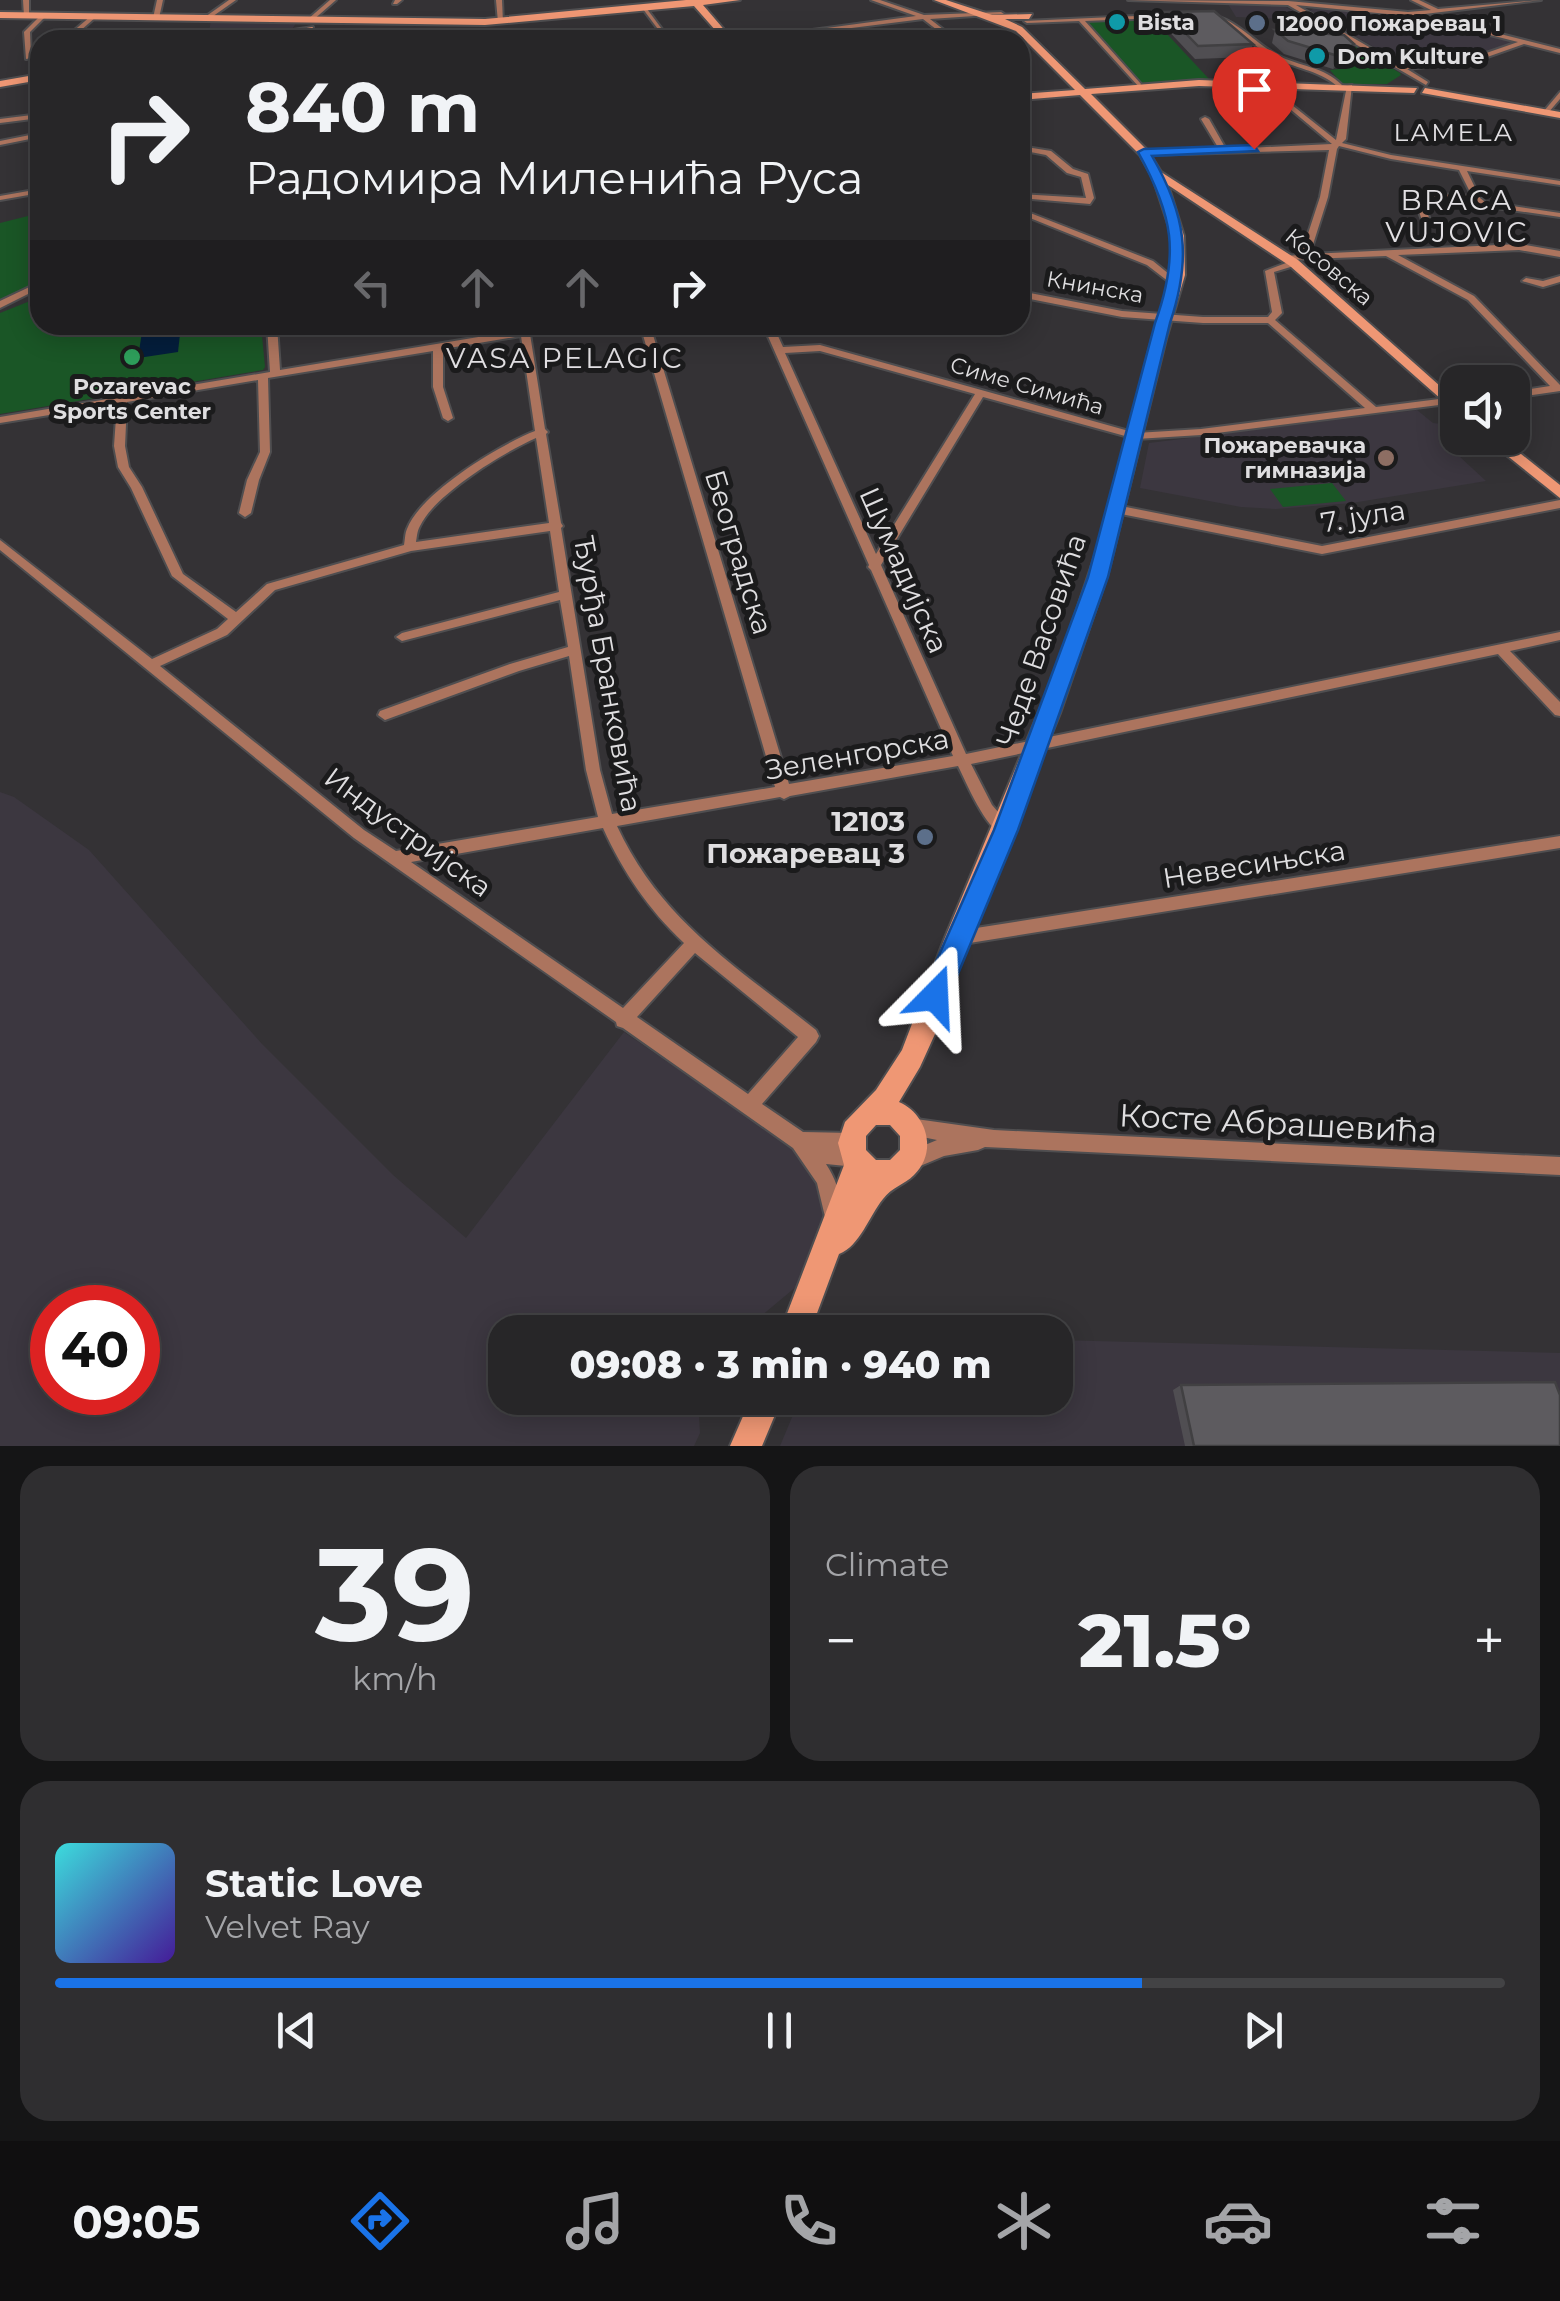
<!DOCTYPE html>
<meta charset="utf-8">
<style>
:root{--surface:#272628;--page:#2f2e30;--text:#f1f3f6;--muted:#a4a5a8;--line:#434345;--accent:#1a73e8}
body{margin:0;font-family:Montserrat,sans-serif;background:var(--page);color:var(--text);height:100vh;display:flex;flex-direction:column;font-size:38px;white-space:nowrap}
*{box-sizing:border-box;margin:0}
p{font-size:32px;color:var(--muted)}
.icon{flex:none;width:55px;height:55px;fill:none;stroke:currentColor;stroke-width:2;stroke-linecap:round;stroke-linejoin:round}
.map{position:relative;height:1446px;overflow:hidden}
.panel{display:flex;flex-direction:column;gap:20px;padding:20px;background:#151516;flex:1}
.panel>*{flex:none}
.guide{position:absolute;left:30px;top:30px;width:1000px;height:305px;border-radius:30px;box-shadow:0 5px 25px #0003,0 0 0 2px var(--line);background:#272628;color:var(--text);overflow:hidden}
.buttons{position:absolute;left:1440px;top:365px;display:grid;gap:20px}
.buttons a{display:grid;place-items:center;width:90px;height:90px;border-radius:20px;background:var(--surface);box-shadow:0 5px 25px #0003,0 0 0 2px var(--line);font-size:50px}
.speed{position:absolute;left:30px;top:1285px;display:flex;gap:20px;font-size:50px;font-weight:700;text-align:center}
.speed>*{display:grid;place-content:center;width:130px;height:130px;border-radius:50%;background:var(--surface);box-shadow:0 5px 25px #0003,0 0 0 2px var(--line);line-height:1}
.speed .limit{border:15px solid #d22;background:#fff;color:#111}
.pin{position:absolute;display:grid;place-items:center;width:85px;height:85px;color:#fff;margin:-102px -42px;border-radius:50% 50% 50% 0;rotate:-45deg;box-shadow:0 0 10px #0007}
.pin .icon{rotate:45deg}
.me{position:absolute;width:110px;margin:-55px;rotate:21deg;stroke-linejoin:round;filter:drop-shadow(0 0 8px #0008)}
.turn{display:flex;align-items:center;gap:35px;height:210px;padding:0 50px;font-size:45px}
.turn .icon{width:130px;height:130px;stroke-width:2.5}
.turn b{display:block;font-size:70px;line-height:85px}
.lanes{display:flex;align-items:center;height:95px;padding:0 50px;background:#0003;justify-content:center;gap:50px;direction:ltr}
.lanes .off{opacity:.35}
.big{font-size:75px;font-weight:800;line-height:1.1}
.panel .card{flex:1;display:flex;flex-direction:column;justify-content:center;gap:15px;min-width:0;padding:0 35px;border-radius:30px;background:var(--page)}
.panel .dial{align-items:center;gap:0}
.dial b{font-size:130px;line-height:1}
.song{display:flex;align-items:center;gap:30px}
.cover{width:120px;height:120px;border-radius:15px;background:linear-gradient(135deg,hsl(180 70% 55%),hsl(260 70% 35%))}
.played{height:10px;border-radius:5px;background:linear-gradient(90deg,var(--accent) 75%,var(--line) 75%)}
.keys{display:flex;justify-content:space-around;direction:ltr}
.heat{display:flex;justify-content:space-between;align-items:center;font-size:55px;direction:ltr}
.panel .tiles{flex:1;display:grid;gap:20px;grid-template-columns:1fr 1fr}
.card:last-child{grid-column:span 2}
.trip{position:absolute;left:488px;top:1315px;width:585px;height:100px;border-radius:30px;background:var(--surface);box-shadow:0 5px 25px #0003,0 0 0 2px var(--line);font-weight:800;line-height:100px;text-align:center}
.tabs{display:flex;height:160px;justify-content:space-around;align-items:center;background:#100f10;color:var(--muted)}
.tabs .icon{width:70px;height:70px}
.tabs .selected{color:var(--accent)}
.tabs b{font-size:45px;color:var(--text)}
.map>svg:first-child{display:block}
</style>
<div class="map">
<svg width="1560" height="1446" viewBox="0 0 1560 1446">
<rect width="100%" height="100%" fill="#343235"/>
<!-- built -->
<g fill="#3c3740" fill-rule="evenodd">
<path d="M1228,4l56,2 26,14 -74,-3z"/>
<path d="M1314,8l104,9 102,25 -49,17 -65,6 -96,-54z"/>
<path d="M211,19l87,1 -7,11 -53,9h-30z"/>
<path d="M1417,410l16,13 24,3 1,12h21l10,8 -2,4 -28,6 27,25 -134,22 -76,6 -35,-2 -101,-19 9,-45z"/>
<path d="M0,792l14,5 75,53 173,194 131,131 73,63 158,-206 169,116 20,24 14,46 -6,48 -79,66h-237v66h193l2,35 -6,13h-694zM52,1308h86v84h-86z"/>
<path d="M1055,1340l505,13v93h-780l20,-48h255z"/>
</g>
<!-- green -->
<g fill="#1a5626">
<path d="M1153,19l57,61 -69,3 -55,-62z"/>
<path d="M1356,47l44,26 1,2 -14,9h-45l-12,-14 9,-1 17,-13 -9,-8z"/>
<path d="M40,213v67l-40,20v-77z"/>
<path d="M40,297v28h221l4,42 -2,3 -263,44v-101z"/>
<path d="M1332,483l14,18 -63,6 -13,-18z"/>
</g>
<!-- water -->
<path fill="#041e3c" d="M143,325h38l-3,27 -40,6z"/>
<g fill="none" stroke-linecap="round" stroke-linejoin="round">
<!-- street casing -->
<g stroke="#4f4e50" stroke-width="4">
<g id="street">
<path d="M23,0h6v17l-5,-1z"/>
<path d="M157,0h6l-4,18 -3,2 -3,-2z"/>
<path d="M229,0h7l-27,19h-4v-2z"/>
<path d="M330,0h6l-24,21h-4v-2z"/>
<path d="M395,0h7l-5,4h-4z"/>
<path d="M496,0h6l1,23 -5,-1z"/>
<path d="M871,0h9l44,15 77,-3 3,2 -74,5 27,21h-7l-27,-21 -168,21h-18l179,-24z"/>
<path d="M1128,0l160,1 120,11 23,-2 -20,-10h8l19,9 103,-9 -133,16 -112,-11 106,61 70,-8 46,-16 -95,-24 2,-3 135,34v4l-36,-9 -51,18 -66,7 21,13 -2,3 -138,-80z"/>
<path d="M643,9h4l23,31h-4z"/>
<path d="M1181,14l2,3 -98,4 56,63 -2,3 -60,-66 -52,2 -3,-2z"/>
<path d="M1208,14c29,5 44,27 69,41 23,12 46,11 65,30l-5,1c-20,-17 -42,-17 -64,-29 -24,-13 -39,-34 -67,-40z"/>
<path d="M41,15l5,1 -16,16 1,26 -5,1 -2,-27z"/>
<path d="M92,15l5,1 -27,24h-7z"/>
<path d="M1262,81l74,59 11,-54 5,-1 -6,54 -4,4 49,12 169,26v4l-93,-14 13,27 5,4 75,11v4l-77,-11 -8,-5 -53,-3 9,25 -4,2 -4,-2 -10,-28 4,-2 55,3 -13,-26 -68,-11 -52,-13 -2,3 -9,48 -18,57 209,-10 41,7v6l-41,-7 -121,5 76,41 86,89v6l-48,7v-6l38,-6 -82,-86 -82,-44 -102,4v-4l17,-1 19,-58 9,-47 -185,5 -4,-2 4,-2 75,-2 -18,-30 4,-2 4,2 17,30 106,-5 -72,-60z"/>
<path d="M1560,92v7l-12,14h-4v-2z"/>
<path d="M40,114v4l-40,5v-4z"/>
<path d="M40,133v4l-40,8v-4z"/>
<path d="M1020,146l31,5 22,18 15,5 6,24 -4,6 -70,-6v-4l66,4 -5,-21 -14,-4 -21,-18 -26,-5z"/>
<path d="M40,189v4l-40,7v-4z"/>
<path d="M1020,209l133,52 27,22 -7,2 -26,-20 -127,-51z"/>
<path d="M1294,260l3,1v4l-23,7 8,41 -7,7 101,87 71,-9 5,3 -5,3 -246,31 -65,4 -153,-42 -102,168 85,189 594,-122v8l-50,11 50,51v14l-5,-1 -57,-61 -527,110 21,41 21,24 -2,4c-2,1 -5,2 -8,1 -17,-4 -37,-52 -45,-68l-168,30 -6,3 -4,-2 -163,29c43,94 121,142 199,204l3,6 -3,6 -54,62 41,28 48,1 7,2 2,7 -3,7 6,2 2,7 -2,7 -7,2 -30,-3c10,15 19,39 14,57l-7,3 -7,-3 -9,-38 -24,-35 -170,-120 -6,-2 -1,-4 -262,-184 -354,-288v-10l152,119 65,-30 11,-10 -56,-43 -41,-88 -13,-21 -4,-21 3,-42 -117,19v-6l270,-45 -3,-47h10l3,45 240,-40 -1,-5h10v4l24,-4h22l-5,3 -40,6 15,95 3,3 -2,2 15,89 2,3 -2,2 39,242 12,44 163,-27 -135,-462h10l139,459 164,-28 -82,-186 -3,-3 1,-2 -106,-240h10l10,22 37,-2 316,88 65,-4 164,-21 -97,-85h-65l-81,-6 -92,-18 -10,2v-6l10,-2 92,18 81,6h65l4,-5 -7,-41zM521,336l14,95c-34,13 -115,62 -128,98 -2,4 -2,11 -3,16l-137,39 -31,28 -53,-38 -41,-87 -13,-20 -4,-21 2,-44 131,-22 2,72 -13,28 -8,33 6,4 6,-4 8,-33 11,-28 -2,-74 165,-27v36l10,31 5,3 5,-3 -10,-31v-38zM820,351l155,43 -99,160 -91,-201zM536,438l13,85 -133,19c1,-5 1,-11 4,-16 15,-32 84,-74 116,-88zM550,531l9,61 -157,41 -6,4 6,4 158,-41 8,47 -58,17 -130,47 -2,4 7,5 134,-49 50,-15 17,114 12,47 -202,34 -32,-21 -204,-164 67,-31 48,-45 136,-39zM603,828c20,44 45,81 81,115l-61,65 -212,-146zM695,953l103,84 -50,57 -111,-77z"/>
<path d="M1560,276v6l-17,5 -21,-6 4,-3 17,3z"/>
<path d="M40,282v6l-40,20v-7z"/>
<path d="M897,325h18l-23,7 -5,-3z"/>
<path d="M1560,500v8l-238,46 -206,-41 -6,-4 6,-4 206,41z"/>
<path d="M1560,836v12l-603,97 -6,-2 -2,-5 2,-5 6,-2z"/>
<path d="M909,1118l85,12 566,27v18l-575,-28 -7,3 -34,6 -31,13 -7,-2 -2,-7 2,-7 31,-13 -34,-7 -3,-6 3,-6z"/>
</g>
</g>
<!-- secondary casing -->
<g stroke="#4f4e50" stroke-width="4">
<g id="secondary">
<path d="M686,0h54l-37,5 30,35h-9l-30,-34 -209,19 -485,-7v-6l485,7z"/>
<path d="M934,0h12l46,15 40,-1 -3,5h-24l17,8 63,62 114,-9 218,8 -3,5 -215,-7 -108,8 57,57 13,21 137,88 160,142v12l-168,-148 -122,-81 16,51 1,39 -19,64 -58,234 -48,140 -92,227 -33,94 -15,33 -21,35c28,12 39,50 15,73 -10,10 -22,12 -31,24 -14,17 -23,47 -44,55l-29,78h-30l64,-167 -6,-22 7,-21 31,-32 26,-40 42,-110 114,-274 41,-122 53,-205 19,-55 3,-18 -2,-30 -19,-58 -13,-23 -60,-60 -60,5v-6l55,-4 -59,-59zM876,1125h14l10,11v14l-10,10h-14l-10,-10v-14z"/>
<path d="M313,27l-3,5 -66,8 4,-3z"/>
<path d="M40,74v6l-40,7v-6z"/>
<path d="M1425,88l135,24v6l-138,-25z"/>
<path d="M1485,438h16l59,47v13z"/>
<path d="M751,1398h31l-20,48h-32z"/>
</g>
</g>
<!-- street -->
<use href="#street" fill="#ac745e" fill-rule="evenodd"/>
<!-- secondary -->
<use href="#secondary" fill="#ef9774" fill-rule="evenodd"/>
</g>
<!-- wall -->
<g fill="#504e52">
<path d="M1165,12l88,32 -4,13 -54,2 -33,-35z"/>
<path d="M1275,30l79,14 -4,13 -17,12 -49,-15 -12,-11z"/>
<path d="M1181,1385l379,61h-375l-12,-56z"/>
</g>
<!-- shaded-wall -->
<path fill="#414042" d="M1354,44l-4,13 -17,12 5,-13z"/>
<!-- building -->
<g fill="#5d5b5f" stroke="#414042" stroke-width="2.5">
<path d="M1214,11l39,33 -55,2 -33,-34z"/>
<path d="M1275,30l69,5 10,9 -16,12 -50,-15z"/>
<path d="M1555,1382l5,13v51h-366l-13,-61z"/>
</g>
<!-- route -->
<path fill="#1a73e8" stroke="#114b97" stroke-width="2.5" d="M1254,145l4,6 -106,5c34,59 40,102 18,167l-62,254 -90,253 -73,175 -10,4 -10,-4 -4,-9 73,-166 94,-253 67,-254c25,-69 18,-108 -17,-171l6,-3z"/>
<!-- markers -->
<g fill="#0f9aa8" stroke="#1b1b1c" stroke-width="4">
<circle cx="1117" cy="22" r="10"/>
<circle cx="1317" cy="56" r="10"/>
</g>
<g fill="#5c6f8a" stroke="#1b1b1c" stroke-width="4">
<circle cx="1257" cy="23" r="10"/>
<circle cx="925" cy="837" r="10"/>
</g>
<circle fill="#2e9e5b" stroke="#1b1b1c" stroke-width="4" cx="132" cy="357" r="10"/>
<circle fill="#8d6e63" stroke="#1b1b1c" stroke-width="4" cx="1386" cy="458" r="10"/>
<g text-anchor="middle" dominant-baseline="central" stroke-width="10" stroke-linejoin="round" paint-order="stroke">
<!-- far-poi labels -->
<g font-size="22" font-weight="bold" fill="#dfdee0" stroke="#1b1b1c" text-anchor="start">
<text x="1137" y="22">Bista</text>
<text x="1277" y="23">12000 Пожаревац 1</text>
<text x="1337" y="56">Dom Kulture</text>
<text x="132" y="386" text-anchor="middle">Pozarevac<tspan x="132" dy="25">Sports Center</tspan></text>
<text x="1366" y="445" text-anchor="end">Пожаревачка<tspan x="1366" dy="25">гимназија</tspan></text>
</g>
<!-- far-street labels -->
<g font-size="22" fill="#dfdee0" stroke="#1b1b1c">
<text transform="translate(1329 267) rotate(40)">Косовска</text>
<text transform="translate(1095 287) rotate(10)">Книнска</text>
<text transform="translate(1027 386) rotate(16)">Симе Симића</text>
</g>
<!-- far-neighbourhood labels -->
<g font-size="25" letter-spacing="2.5" fill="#e2e0e3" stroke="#1b1b1c">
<text x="1454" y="132">LAMELA</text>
</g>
<!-- far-quarter labels -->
<g font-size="28" letter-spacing="2.5" fill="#e2e0e3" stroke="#1b1b1c">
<text x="1457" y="200">BRACA<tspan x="1457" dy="32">VUJOVIC</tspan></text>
<text x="565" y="358">VASA PELAGIC</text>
</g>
<!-- street labels -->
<g font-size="28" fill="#dfdee0" stroke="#1b1b1c">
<text transform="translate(1363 516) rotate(-9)">7. јула</text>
<text transform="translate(739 552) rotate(73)">Београдска</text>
<text transform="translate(904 570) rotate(66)">Шумадијска</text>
<text transform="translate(1041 640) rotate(-71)">Чеде Васовића</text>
<text transform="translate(608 674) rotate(80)">Ђурђа Бранковића</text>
<text transform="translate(857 754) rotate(-10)">Зеленгорска</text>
<text transform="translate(408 832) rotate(36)">Индустријска</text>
<text transform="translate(1254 864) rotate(-9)">Невесињска</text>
</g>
<!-- poi labels -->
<g font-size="28" font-weight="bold" fill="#dfdee0" stroke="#1b1b1c" text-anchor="end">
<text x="905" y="821">12103<tspan x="905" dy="32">Пожаревац 3</tspan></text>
</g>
<!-- near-street labels -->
<g font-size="32" fill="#dfdee0" stroke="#1b1b1c">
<text transform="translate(1278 1123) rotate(3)">Косте Абрашевића</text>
</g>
</g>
</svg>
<div class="buttons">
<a><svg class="icon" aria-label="sound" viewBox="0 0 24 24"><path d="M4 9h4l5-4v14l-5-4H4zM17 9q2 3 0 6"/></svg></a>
</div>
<div class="speed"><div class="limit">40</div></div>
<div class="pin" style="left:1254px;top:149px;background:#d93025"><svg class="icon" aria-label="arrive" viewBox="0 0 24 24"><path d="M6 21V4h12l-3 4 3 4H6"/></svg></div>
<svg class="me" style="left:935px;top:996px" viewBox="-20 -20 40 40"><path d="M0-17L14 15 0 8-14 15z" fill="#1a73e8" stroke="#fff" stroke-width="4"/></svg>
<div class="trip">09:08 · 3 min · 940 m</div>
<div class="guide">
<div class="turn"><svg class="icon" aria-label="right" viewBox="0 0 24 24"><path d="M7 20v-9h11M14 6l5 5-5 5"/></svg><div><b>840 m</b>Радомира Миленића Руса</div></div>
<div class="lanes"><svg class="icon off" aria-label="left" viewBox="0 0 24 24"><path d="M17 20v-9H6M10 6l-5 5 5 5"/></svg><svg class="icon off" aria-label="ahead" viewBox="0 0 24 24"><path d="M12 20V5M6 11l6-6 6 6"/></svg><svg class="icon off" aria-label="ahead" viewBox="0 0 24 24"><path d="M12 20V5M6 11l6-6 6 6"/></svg><svg class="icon" aria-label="right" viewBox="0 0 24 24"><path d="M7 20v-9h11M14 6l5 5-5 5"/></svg></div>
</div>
</div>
<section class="panel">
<div class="tiles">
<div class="card dial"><b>39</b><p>km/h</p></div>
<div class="card"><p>Climate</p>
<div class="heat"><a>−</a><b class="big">21.5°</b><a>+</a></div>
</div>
<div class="card">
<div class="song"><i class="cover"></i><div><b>Static Love</b><p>Velvet Ray</p></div></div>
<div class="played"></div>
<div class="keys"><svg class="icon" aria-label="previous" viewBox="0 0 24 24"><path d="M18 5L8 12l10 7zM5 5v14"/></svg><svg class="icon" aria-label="pause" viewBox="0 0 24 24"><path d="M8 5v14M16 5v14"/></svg><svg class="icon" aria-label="next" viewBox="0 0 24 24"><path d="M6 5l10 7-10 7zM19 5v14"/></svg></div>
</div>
</div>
</section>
<nav class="tabs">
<b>09:05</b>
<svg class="icon selected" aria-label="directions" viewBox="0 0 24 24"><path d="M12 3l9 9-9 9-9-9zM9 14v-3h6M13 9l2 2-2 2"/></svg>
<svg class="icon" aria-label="music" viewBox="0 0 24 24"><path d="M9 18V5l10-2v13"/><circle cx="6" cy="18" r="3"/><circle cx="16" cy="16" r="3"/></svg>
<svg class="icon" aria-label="phone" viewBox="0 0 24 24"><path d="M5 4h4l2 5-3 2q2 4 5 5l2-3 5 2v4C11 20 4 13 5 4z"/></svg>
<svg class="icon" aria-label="climate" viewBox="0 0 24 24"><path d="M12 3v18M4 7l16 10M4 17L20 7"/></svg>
<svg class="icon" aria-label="car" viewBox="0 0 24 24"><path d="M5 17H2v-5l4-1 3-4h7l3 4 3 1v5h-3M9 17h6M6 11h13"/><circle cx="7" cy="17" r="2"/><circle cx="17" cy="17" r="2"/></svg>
<svg class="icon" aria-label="filters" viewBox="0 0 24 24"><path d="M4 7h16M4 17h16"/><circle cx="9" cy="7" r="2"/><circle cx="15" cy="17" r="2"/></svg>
</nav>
